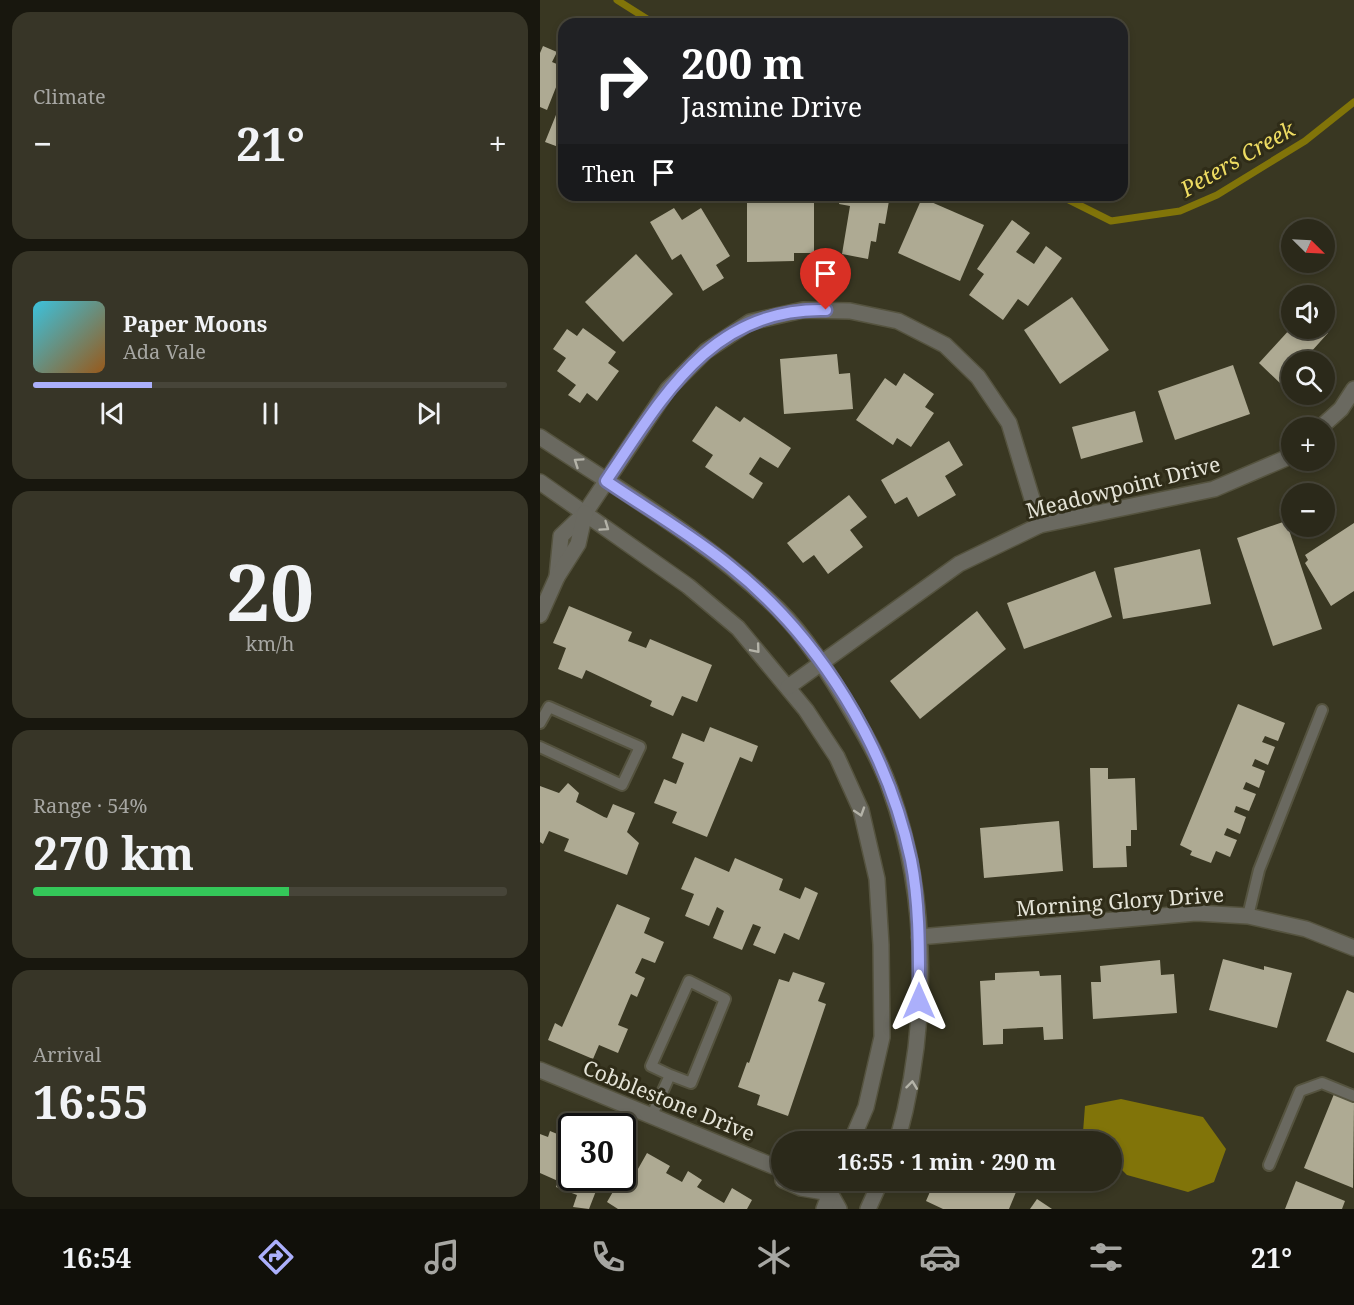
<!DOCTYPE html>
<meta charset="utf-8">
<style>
:root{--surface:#2b291a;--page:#373527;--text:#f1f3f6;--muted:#a6a6a2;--line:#474539;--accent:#abaffb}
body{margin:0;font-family:"Noto Serif",serif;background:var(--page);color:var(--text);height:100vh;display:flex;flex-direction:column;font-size:22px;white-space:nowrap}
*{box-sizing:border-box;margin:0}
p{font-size:20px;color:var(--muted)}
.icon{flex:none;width:33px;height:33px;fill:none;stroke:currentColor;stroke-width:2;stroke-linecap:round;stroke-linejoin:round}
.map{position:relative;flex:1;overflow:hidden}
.sheet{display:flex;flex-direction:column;gap:12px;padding:12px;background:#18170e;width:540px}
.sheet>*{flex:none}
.guide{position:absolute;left:18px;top:18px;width:570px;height:183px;border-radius:18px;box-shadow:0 3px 9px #0003,0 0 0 2px var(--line);background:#202124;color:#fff;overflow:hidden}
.needle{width:39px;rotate:114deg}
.buttons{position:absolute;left:741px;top:219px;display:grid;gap:12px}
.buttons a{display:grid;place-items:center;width:54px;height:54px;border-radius:50%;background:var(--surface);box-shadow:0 3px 9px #0003,0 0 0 2px var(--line);font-size:30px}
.speed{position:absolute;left:18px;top:1113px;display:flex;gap:12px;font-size:30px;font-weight:700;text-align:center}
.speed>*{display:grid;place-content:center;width:78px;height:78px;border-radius:50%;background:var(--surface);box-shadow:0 3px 9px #0003,0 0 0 2px var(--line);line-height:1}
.speed .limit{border:3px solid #111;border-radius:9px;background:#fff;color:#111}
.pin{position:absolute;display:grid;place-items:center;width:51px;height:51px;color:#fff;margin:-62px -26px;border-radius:50% 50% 50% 0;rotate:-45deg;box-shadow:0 0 6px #0007}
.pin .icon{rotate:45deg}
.me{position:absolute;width:66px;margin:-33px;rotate:0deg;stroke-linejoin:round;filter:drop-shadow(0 0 4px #0008)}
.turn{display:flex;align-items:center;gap:21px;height:126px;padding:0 24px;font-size:27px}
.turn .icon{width:78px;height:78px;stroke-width:2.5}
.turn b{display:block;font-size:42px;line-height:51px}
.then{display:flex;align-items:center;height:57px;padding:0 24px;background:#0003;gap:12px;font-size:22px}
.big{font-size:45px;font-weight:700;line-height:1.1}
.sheet .tile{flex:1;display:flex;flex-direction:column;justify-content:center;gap:9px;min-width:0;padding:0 21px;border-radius:18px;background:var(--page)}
.sheet .dial{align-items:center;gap:0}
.dial b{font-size:78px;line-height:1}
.song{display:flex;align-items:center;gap:18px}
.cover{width:72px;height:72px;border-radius:9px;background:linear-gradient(135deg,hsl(190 70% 55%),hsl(30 70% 35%))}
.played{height:6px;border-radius:3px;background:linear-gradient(90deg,var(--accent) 25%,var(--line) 25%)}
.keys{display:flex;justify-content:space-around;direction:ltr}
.heat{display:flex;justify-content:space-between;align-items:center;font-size:33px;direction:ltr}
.charge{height:9px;border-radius:4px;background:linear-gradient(90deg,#34c759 54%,var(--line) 0)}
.trip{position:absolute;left:231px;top:1131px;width:351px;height:60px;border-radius:30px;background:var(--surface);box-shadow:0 3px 9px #0003,0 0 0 2px var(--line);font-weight:700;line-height:60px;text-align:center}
.tab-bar{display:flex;height:96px;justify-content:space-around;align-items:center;background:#11100a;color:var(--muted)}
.tab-bar .icon{width:42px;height:42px}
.tab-bar .active{color:var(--accent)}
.tab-bar b{font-size:27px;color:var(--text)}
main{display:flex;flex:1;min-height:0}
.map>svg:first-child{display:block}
</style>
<main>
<section class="sheet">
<div class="tile"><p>Climate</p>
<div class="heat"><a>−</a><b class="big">21°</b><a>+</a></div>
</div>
<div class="tile">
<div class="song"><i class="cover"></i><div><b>Paper Moons</b><p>Ada Vale</p></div></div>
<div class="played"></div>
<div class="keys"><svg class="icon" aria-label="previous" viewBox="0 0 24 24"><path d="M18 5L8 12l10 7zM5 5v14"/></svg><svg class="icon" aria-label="pause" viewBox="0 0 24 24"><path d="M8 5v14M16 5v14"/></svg><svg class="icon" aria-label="next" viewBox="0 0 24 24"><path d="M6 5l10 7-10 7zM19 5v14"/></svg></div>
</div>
<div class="tile dial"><b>20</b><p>km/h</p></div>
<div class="tile"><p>Range · 54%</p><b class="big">270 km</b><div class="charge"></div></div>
<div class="tile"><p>Arrival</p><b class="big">16:55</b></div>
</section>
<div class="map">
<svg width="814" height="1209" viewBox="0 0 814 1209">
<rect width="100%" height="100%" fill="#393722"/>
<!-- water -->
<path fill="#817409" d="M581,1099l82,18 23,32 -12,33 -26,10 -61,-17 -15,-15v-18l-20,-1 -9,-9 2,-26z"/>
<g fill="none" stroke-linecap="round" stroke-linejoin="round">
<!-- stream -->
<g stroke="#817409" stroke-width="7">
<path d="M77,0l38,24"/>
<path d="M519,195l52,26 69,-10 37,-16 88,-54 49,-39"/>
</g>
</g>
<!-- building -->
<g fill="#aeaa93">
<path d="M3,46l14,6 -5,10 12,5 -17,43 -7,-3v-54z"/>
<path d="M20,105l4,1v52l-3,-2 3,-7 -19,-7z"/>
<path d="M301,195h49l-5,29 -6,-1 -3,19 -5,-1 -3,18 -26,-5 8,-48 -11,-2z"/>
<path d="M382,198l62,27 -24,56 -62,-28z"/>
<path d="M274,202v51h-20v8l-47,1v-59z"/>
<path d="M134,208l8,12 19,-12 29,48 -14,9 8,13 -21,13 -22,-37 -9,6 -22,-38z"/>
<path d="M472,220l18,13 -14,19 18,12 12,-18 16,12 -34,48 -10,-7 -15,21 -34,-25 15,-21 -7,-5z"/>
<path d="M96,254l37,40 -50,48 -38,-40z"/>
<path d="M532,297l37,53 -49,34 -36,-54z"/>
<path d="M43,328l33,24 -8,11 11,8 -22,30 -10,-8 -7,10 -12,-8 8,-10 -19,-14 9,-13 -13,-9 14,-20 10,7z"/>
<path d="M751,328h32l5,5 -26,29h-10v10l-11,12 -22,-21z"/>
<path d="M297,354l2,20 11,-1 3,36 -69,5 -4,-55z"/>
<path d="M693,365l17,49 -75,26 -17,-49z"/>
<path d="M364,373l30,21 -9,13 9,6 -23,34 -14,-9 -4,7 -37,-25 29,-42 11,8z"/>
<path d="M176,406l24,16 4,-5 47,31 -13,20 -18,-11 -11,17 14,9 -10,16 -48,-32 8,-12 -21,-14z"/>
<path d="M595,411l8,31 -62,17 -9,-32z"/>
<path d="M409,441l14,24 -18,11 11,19 -38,22 -11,-20 -12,7 -14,-24z"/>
<path d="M309,495l18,22 -17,13 13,17 -35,27 -14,-19 -11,8 -16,-20z"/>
<path d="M746,521l36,108 -49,17 -36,-108z"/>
<path d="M814,523v68l-23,15 -26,-43 3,-3 -3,-5z"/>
<path d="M660,549l11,55 -88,15 -9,-51z"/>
<path d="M555,571l17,46 -88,32 -17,-46z"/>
<path d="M29,606l63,26 -4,9 18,7 4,-9 62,26 -15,37 -15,-6 -9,20 -23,-10 2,-5 -66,-31 -4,9 -24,-10 8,-21 -13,-5z"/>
<path d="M437,611l29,38 -86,70 -30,-38z"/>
<path d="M698,704l47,19 -7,18 -13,-5 -3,6 13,5 -7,18 -13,-6 -3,7 13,5 -6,17 -13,-6 -3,7 13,5 -7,17 -13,-5 -2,6 12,5 -6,17 -13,-6 -3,7 13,5 -7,17 -14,-6 -5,12 -21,-8 2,-4 -12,-6z"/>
<path d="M170,727l48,19 -6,16 -12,-5 -33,80 -35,-14 5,-11 -23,-9 10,-24 12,5 8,-21 -12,-5 10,-25 22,9z"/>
<path d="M550,768h18v11l27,-1 2,52h-6v16h-5l1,21 -34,1z"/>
<path d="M28,783l11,10 -3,9 28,15 3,1 6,-14 22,9 -8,19 12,11 -12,32 -63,-24 5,-12 -20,-8 -6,13 -3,-2v-56l19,7z"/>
<path d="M519,821l4,50 -79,7 -4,-50z"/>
<path d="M155,857l34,15 6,-14 48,21 -4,11 21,9 5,-12 13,6 -19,47 -15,-7 -9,21 -22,-9 8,-18 -8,-3 -11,26 -29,-12 11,-27 -7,-4 -8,19 -24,-10 9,-22 -13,-5z"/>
<path d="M77,904l33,14 -6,15 20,9 -9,21 -13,-5 -7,15 10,5 -8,19 -6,-3 -13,31 10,4 -10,24 -19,-8 -6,14 -45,-19 7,-17 7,4z"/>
<path d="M683,959l41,11v-4l28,7 -15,55 -68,-18z"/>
<path d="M620,960l1,15 13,-1 3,39 -84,6 -2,-37h10l-1,-16z"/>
<path d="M499,971l1,5 21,-1 2,64 -19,1 -1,-13 -40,2v15l-20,1 -3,-64 15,-1v-7z"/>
<path d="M253,972l32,11 -7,18 8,3 -38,112 -31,-11 3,-10 -22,-8 9,-25 2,1 30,-84 10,3z"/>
<path d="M807,990l7,3v60l-28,-12z"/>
<path d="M794,1094l20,8 -1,86 -49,-20z"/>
<path d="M10,1131l22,9v38h29l-12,31 -16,-2 4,-12 -21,-8 2,-6 -18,-8v-39l8,3z"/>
<path d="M107,1153l23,13 -4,7 16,9 6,-11 14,9 -5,7 27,16 8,-15 20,12 -5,9h-129l-11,-7 18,-31 9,5z"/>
<path d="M395,1180l64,2 22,-2 -12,29h-66l-17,-8z"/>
<path d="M756,1181l49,20 -3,8h-57z"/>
<path d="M497,1199l15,10h-22z"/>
</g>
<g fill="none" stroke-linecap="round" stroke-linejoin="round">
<!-- service casing -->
<g stroke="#55533f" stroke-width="14">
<g id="service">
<path d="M0,723l9,-16 91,40 -18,38 -82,-38"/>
<path d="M708,916l11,-46 63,-160"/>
<path d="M112,1115l18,-40 21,8 34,-84 -36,-18 -38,85 19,9"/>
<path d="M729,1165l31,-74 22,-8 32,13"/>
</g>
</g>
<!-- minor casing -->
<g stroke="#55533f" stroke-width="18">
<g id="minor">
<path d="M780,428l21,-19 13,-20"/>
<path d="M0,437c81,54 168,104 238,172 28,28 49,62 69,95 16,27 33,56 43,85 40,111 39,240 7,353"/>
<path d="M0,482l148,104 50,42 68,82 31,47 24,53 16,69 4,66 1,92 -16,70 -15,35"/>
<path d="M17,577l4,-41 24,-23 83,-124 38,-38 44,-29 53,-12 47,1 48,10 47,24 33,32 31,46 31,102"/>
<path d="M0,615l17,-38 21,-33 7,-31"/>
<path d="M248,687l171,-123 81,-39 174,-36 70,-30 8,-7"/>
<path d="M379,937l277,-24 52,3 58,13 48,19"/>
<path d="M0,1070l233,96 9,-2"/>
<path d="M243,1180l18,8 29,5"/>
<path d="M284,1187l6,6 9,16"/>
<path d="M284,1209l11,-29"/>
<path d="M328,1209l13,-29"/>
</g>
</g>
<!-- service -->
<use href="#service" stroke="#6a6960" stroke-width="10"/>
<!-- minor -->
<use href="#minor" stroke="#6a6960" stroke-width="15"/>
</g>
<!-- one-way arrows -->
<defs><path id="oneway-chevron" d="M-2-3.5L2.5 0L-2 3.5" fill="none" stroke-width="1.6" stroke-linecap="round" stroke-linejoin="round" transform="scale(1.5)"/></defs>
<g stroke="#b4b3a8">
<use href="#oneway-chevron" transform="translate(38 462) rotate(-146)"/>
<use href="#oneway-chevron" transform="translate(65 527) rotate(35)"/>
<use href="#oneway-chevron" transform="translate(216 649) rotate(50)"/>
<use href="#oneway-chevron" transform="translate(320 812) rotate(72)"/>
<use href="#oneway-chevron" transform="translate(372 1085) rotate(-83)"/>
</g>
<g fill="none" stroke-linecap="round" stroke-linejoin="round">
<!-- route casing -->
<g stroke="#6f72a3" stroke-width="15">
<path id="route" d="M286,310c-115,-3 -163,87 -220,171 41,28 86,54 124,85 90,72 157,181 181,294 9,45 8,94 8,141"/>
</g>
<!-- route -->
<use href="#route" stroke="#abaffb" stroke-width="10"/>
</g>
<g text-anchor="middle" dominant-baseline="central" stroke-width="6" stroke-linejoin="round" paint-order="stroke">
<!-- street labels -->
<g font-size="21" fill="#e5e4d8" stroke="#2f2c18">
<text transform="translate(583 487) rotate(-14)">Meadowpoint Drive</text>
<text transform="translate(580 901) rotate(-4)">Morning Glory Drive</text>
<text transform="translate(129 1100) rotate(22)">Cobblestone Drive</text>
</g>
<!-- water labels -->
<g font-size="22" font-style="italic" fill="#eedc62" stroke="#2f2c18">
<text transform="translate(697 158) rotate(-30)">Peters Creek</text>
</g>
</g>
</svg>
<div class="buttons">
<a><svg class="needle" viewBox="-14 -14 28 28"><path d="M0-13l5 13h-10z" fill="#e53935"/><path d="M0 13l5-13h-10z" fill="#a6a6a2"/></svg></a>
<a><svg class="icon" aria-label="sound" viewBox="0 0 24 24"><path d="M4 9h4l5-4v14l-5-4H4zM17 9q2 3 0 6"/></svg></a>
<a><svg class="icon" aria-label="search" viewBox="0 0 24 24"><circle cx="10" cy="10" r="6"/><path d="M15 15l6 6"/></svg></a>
<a>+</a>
<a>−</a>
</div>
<div class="speed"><div class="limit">30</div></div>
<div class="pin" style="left:286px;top:310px;background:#d93025"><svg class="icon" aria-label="arrive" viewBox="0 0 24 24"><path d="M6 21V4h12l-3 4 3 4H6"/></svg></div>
<svg class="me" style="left:379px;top:1001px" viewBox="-20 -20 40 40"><path d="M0-17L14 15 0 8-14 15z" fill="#abaffb" stroke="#fff" stroke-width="4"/></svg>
<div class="trip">16:55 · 1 min · 290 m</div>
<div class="guide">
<div class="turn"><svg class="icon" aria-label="right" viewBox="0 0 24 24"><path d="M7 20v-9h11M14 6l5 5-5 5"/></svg><div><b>200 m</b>Jasmine Drive</div></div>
<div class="then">Then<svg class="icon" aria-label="arrive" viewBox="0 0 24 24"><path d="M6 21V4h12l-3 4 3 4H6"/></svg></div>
</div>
</div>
</main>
<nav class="tab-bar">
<b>16:54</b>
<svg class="icon active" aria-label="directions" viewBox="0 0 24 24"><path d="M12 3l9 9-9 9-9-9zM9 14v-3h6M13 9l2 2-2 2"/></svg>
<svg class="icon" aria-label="music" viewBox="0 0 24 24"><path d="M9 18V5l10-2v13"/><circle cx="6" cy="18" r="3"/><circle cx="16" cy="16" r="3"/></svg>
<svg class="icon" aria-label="phone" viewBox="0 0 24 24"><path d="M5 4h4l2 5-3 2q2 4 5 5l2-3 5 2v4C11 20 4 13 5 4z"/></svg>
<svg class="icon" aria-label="climate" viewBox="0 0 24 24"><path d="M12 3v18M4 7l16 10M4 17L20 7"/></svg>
<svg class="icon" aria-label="car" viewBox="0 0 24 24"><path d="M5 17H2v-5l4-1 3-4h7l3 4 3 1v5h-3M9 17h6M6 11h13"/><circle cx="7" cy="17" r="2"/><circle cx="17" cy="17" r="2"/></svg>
<svg class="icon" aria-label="filters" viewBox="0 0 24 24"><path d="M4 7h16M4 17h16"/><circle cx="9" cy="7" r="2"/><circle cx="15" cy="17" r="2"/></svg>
<b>21°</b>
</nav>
